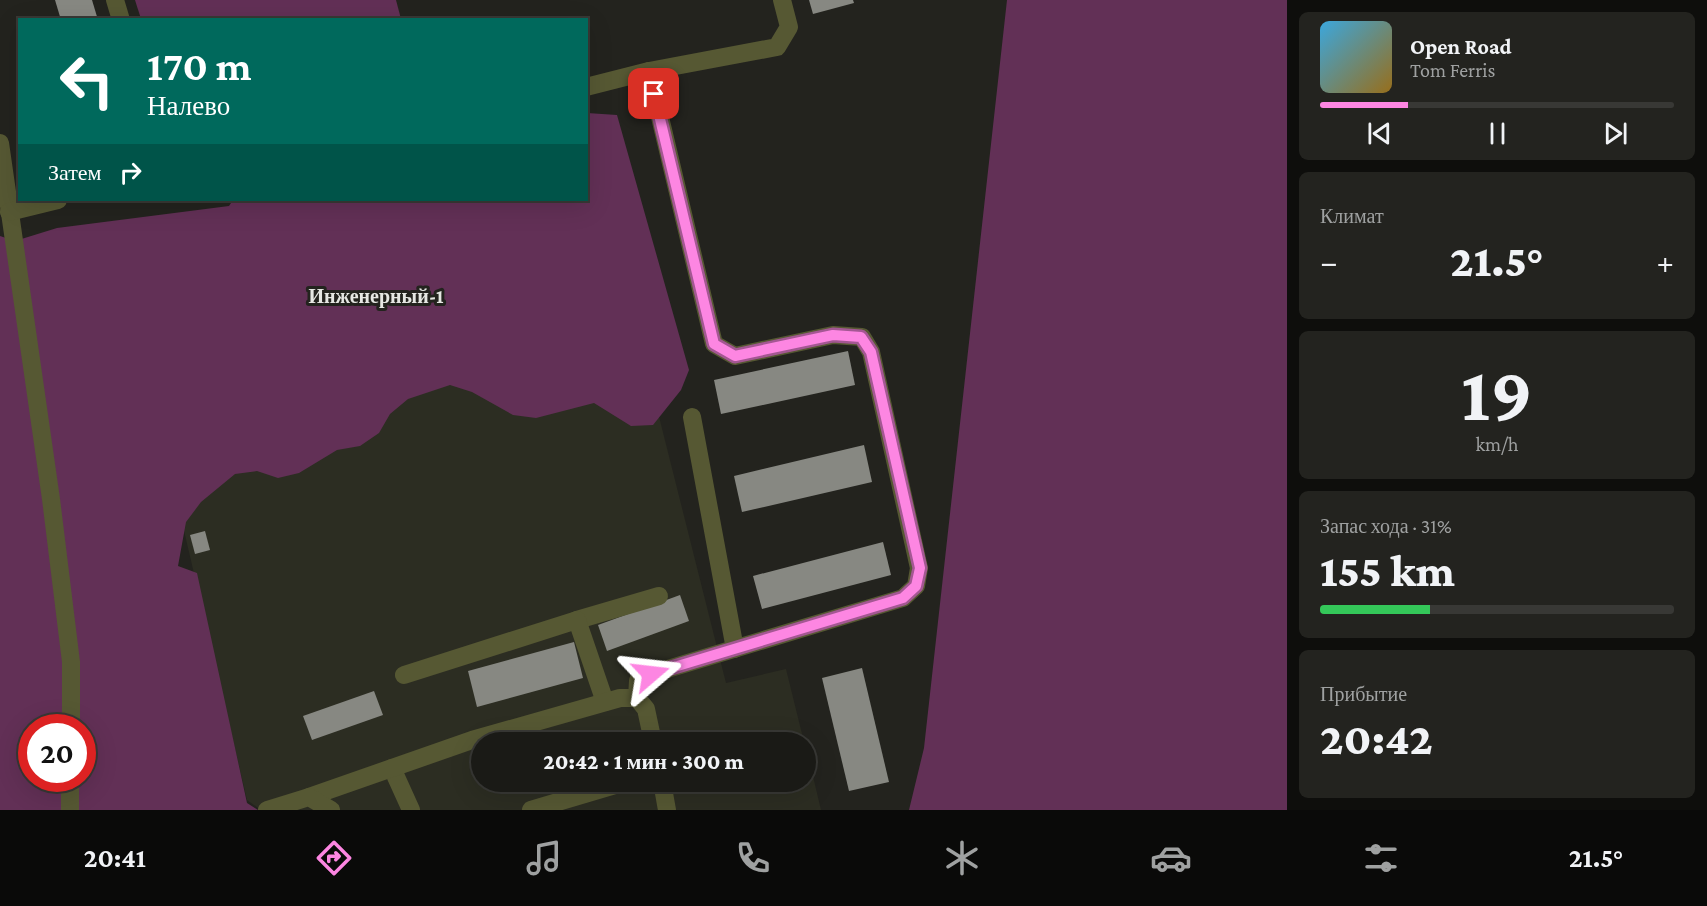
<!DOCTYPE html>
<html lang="ru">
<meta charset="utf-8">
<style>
:root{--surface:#1a1a16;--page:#23231f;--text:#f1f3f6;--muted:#9fa1a1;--line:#383835;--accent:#fd86e2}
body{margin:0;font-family:"Crimson Pro",serif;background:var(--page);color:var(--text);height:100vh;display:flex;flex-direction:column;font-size:22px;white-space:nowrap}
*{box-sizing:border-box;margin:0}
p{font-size:20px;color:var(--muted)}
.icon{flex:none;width:33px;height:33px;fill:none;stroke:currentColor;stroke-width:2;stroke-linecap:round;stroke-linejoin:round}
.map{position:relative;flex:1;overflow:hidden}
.panel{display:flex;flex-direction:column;gap:12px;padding:12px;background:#0e0e0c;width:420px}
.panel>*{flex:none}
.hud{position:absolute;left:18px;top:18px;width:570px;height:183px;border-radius:0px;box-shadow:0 6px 24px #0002,0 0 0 2px var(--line);background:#00695c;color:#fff;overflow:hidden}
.speed{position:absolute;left:18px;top:714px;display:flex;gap:12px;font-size:30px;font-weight:700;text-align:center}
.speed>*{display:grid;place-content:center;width:78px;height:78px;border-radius:50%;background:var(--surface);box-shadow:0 6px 24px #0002,0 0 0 2px var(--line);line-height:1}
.speed .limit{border:9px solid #d22;background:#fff;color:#111}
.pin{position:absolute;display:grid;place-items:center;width:51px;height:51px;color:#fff;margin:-26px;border-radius:12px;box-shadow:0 3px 9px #0006}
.me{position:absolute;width:66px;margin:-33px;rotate:73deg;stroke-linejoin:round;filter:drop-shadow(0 0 4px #0008)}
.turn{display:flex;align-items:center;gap:21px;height:126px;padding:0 30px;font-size:27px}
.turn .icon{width:78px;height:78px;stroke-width:2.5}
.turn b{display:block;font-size:42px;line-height:51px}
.then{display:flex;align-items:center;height:57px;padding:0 30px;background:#0003;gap:12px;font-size:22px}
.big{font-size:45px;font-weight:800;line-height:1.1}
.panel .tile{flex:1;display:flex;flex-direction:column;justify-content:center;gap:9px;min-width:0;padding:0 21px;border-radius:9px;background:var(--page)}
.panel .dial{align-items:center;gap:0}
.dial b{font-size:78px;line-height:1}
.song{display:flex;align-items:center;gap:18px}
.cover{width:72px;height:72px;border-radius:9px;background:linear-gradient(135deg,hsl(200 70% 55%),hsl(40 70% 35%))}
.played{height:6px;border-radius:3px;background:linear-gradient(90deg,var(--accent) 25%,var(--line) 25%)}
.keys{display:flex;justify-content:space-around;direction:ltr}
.heat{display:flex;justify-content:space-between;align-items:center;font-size:33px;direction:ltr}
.charge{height:9px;border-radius:4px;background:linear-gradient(90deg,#34c759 31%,var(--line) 0)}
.trip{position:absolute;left:471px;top:732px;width:345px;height:60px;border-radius:30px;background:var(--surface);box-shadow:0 6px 24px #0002,0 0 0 2px var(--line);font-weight:800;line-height:60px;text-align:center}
.dock{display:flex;height:96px;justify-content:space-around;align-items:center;background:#0a0a09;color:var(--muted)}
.dock .icon{width:42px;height:42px}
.dock .selected{color:var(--accent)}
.dock b{font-size:27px;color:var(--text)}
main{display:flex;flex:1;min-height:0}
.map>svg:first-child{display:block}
</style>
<main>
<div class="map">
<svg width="1287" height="810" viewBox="0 0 1287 810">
<rect width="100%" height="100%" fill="#23231e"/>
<!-- built -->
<path fill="#2c2d22" d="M638,333l88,350 60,-14 18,73h-322v40h324v-35l15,63h-560l-14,-10 -80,-342z"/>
<!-- green -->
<g fill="#623056" fill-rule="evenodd">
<path d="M135,0h261l5,19h-260z"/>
<path d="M1007,0h280v810h-378l15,-62z"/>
<path d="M587,113l30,2 72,255 -8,20 -28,35 -22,1 -37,-23 -58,15 -23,-3 -41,-23 -22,-7 -42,14 -18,15 -11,19 -19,13 -23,4 -38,23 -21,5 -21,-7 -22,3 -34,28 -15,20 -8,44 19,7 50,230 11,7h-258v-574l15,5 42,-13 172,-22 4,-6h353zM32,728h50v50h-50z"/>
</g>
<!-- building -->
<g fill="#878882">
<path d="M55,0h37l6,20h-37z"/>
<path d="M809,0h44l1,3 -41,11z"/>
<path d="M848,351l7,34 -134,29 -7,-34z"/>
<path d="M864,445l8,37 -130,30 -8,-36z"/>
<path d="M205,531l5,19 -15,4 -5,-19z"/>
<path d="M883,542l8,33 -129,34 -9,-33z"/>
<path d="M680,595l9,26 -82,30 -9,-26z"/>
<path d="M574,642l9,36 -106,29 -9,-36z"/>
<path d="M862,668l27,114 -40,9 -27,-113z"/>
<path d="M374,691l9,24 -71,25 -9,-24z"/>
</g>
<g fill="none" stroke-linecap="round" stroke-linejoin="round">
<!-- minor -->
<g stroke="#565833" stroke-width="18">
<path d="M115,0l6,20"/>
<path d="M586,87l63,-16 128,-24 12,-20 -7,-27"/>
<path d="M0,143l51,356 20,163v66"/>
<path d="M9,212l49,-12"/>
<path d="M692,417l43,232"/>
<path d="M577,620l82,-24"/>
<path d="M404,675l173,-55 28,82"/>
<path d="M637,698l1,-17 13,-7 252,-76 13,-12 3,-18 -48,-216 -9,-15 -29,-2 -98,21 -21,-12 -65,-273"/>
<path d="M392,768l19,42"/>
<path d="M662,782l5,28"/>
<path d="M309,797l163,-57 148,-42h17l9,11 7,33"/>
<path d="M70,810v-32"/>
<path d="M267,810l42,-13 22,13"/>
<path d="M531,810l94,-28"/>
</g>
</g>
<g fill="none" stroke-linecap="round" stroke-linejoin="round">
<!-- route casing -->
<g stroke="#a45793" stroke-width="15">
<path id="route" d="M651,674l252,-76 13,-12 4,-18 -49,-216 -10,-15 -28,-2 -98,21 -21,-12 -60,-250"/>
</g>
<!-- route -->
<use href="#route" stroke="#fd86e2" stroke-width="10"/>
</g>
<g text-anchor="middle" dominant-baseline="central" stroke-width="6" stroke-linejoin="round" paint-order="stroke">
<!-- quarter labels -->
<g font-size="20" font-weight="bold" fill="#e6e7e3" stroke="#23231e">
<text x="376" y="296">Инженерный-1</text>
</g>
</g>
</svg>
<div class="speed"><div class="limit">20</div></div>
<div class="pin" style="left:654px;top:94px;background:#d93025"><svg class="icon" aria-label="arrive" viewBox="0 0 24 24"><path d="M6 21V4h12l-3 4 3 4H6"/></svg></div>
<svg class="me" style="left:651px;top:674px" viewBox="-20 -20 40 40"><path d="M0-17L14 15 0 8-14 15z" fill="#fd86e2" stroke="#fff" stroke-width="4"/></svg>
<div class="trip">20:42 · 1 мин · 300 m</div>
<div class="hud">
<div class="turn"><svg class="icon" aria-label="left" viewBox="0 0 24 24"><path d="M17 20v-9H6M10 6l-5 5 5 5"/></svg><div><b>170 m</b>Налево</div></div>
<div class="then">Затем<svg class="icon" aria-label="right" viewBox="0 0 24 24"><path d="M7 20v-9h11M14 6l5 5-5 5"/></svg></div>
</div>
</div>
<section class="panel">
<div class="tile">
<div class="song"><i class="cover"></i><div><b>Open Road</b><p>Tom Ferris</p></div></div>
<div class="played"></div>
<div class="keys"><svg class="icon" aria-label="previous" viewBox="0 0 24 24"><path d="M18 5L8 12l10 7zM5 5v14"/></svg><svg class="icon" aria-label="pause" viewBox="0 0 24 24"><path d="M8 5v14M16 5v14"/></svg><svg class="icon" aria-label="next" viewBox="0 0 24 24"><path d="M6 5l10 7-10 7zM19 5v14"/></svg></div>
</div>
<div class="tile"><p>Климат</p>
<div class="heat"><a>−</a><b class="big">21.5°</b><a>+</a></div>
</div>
<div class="tile dial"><b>19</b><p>km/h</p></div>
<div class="tile"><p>Запас хода · 31%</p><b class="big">155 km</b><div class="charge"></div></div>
<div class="tile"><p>Прибытие</p><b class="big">20:42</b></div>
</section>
</main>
<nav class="dock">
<b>20:41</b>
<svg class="icon selected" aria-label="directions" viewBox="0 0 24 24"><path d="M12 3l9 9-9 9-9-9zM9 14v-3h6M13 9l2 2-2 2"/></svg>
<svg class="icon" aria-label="music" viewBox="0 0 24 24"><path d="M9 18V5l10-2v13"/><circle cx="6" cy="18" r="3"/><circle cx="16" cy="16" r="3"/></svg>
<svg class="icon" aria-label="phone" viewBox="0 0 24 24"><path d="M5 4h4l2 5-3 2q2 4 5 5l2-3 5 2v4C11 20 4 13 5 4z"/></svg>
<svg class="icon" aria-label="climate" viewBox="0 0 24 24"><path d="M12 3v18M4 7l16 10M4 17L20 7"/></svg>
<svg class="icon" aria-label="car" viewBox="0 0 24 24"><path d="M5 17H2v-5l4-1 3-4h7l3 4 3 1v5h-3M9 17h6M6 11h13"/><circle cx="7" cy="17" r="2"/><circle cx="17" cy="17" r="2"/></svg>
<svg class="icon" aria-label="filters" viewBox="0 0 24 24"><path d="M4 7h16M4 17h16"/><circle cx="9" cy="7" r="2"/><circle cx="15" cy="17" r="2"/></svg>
<b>21.5°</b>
</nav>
